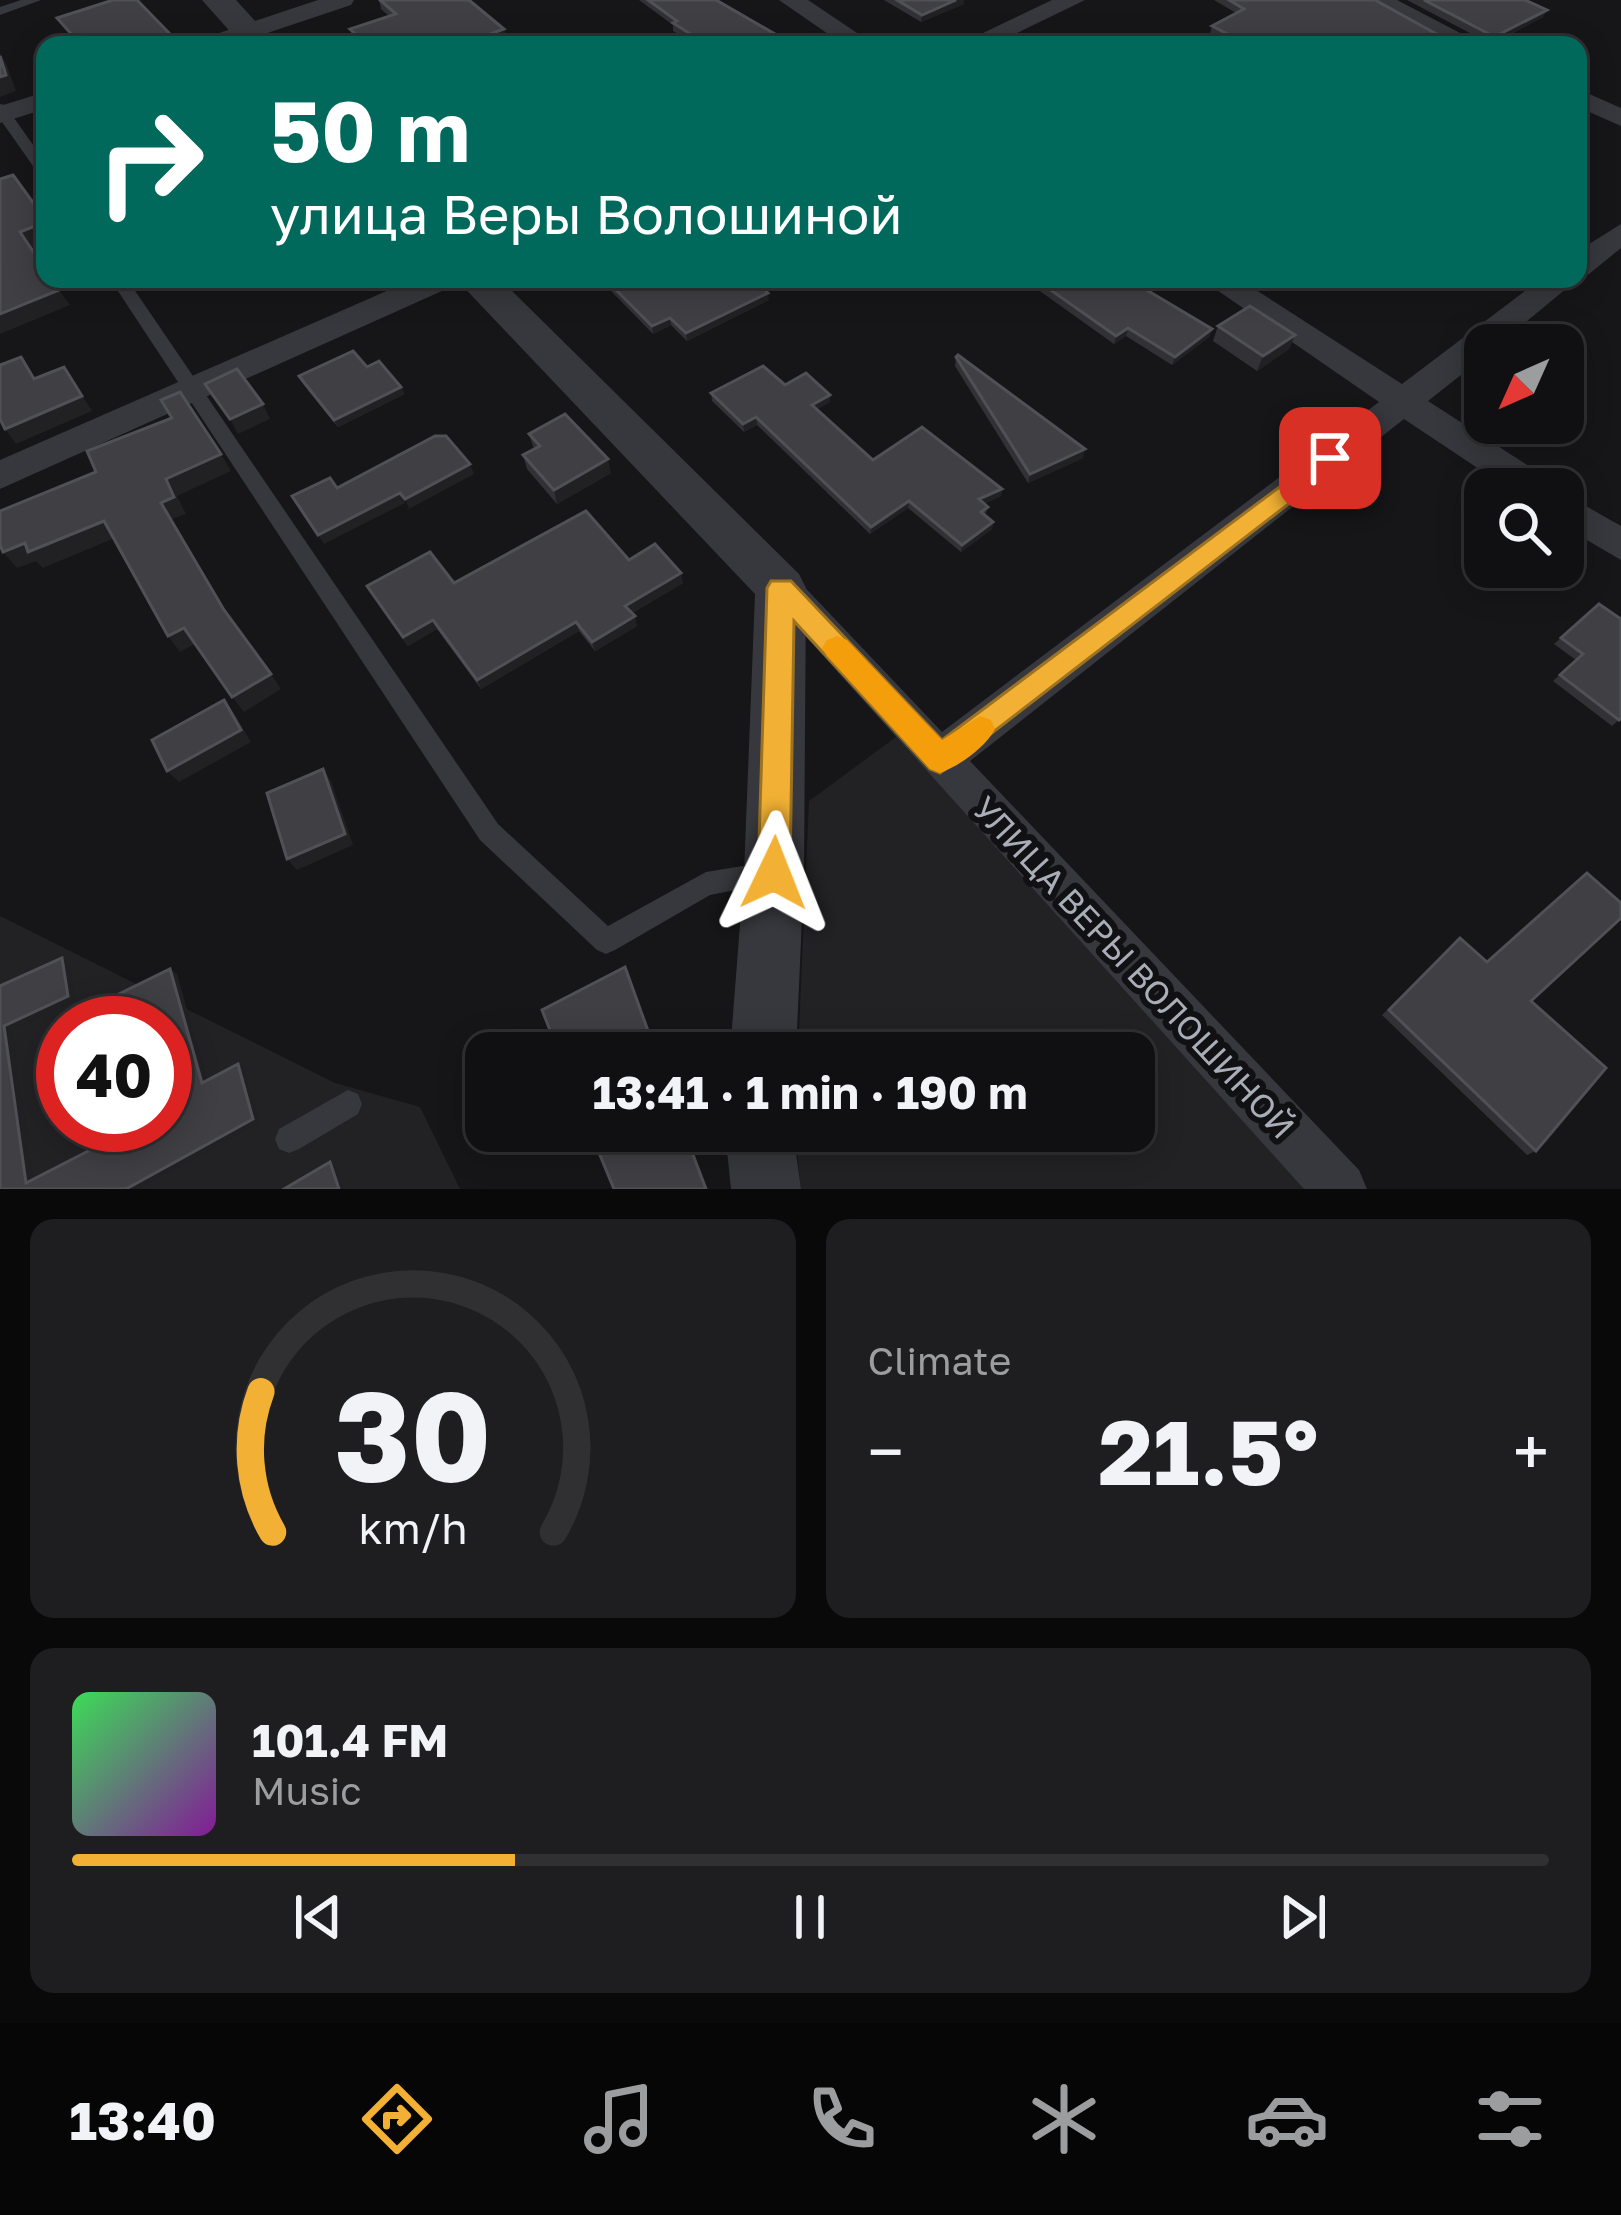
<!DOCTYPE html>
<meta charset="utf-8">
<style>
:root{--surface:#101012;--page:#1e1e20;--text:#f1f3f6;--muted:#9c9d9f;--line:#303032;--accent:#f2b134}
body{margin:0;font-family:"Golos Text",sans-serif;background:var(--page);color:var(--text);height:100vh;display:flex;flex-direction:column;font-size:45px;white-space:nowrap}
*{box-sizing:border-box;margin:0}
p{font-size:39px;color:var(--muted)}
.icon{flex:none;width:66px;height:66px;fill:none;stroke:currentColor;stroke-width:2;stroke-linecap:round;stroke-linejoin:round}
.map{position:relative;height:1189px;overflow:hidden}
.drawer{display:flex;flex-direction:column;gap:30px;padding:30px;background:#09090a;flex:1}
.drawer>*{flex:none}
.top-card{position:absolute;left:36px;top:36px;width:1551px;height:252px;border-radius:24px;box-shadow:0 6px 30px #0003,0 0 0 3px var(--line);background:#00695c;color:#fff;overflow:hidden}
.needle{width:78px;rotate:225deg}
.fabs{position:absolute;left:1464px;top:324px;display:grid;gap:24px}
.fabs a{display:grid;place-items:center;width:120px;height:120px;border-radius:24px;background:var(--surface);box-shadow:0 6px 30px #0003,0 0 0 3px var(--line);font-size:60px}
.speed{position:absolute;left:36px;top:996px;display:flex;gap:24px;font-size:60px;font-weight:700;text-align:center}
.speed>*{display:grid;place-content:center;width:156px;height:156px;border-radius:50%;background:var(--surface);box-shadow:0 6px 30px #0003,0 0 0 3px var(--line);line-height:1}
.speed .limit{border:18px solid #d22;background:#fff;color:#111}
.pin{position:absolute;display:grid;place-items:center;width:102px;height:102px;color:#fff;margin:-51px;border-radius:24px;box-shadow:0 6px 18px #0006}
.me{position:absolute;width:132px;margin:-66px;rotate:2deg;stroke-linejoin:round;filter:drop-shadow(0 0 9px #0008)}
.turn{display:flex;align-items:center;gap:42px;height:252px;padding:0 36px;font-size:54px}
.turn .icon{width:156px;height:156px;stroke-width:2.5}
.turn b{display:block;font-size:84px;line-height:102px}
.big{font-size:90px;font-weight:700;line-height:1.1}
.drawer .tile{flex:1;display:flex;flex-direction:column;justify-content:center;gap:18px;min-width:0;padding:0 42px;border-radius:24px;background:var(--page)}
.drawer .dial{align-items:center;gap:0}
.dial svg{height:312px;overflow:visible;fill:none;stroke:var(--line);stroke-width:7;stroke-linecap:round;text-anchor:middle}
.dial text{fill:var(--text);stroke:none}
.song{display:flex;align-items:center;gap:36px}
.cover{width:144px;height:144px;border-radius:18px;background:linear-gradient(135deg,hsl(130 70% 55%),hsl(290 70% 35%))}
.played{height:12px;border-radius:6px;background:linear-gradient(90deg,var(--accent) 30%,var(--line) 30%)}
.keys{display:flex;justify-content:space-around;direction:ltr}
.heat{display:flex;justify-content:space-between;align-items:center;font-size:66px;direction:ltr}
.drawer .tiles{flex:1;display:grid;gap:30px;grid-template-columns:1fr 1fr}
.tile:last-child{grid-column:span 2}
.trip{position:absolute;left:465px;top:1032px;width:690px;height:120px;border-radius:24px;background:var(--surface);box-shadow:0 6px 30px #0003,0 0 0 3px var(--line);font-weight:700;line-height:120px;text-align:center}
.tabs{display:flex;height:192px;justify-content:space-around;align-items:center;background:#060607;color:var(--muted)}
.tabs .icon{width:84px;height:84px}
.tabs .current{color:var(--accent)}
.tabs b{font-size:54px;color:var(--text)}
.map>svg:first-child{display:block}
</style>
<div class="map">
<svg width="1621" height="1189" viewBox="0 0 1621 1189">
<rect width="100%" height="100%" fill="#161618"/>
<!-- built -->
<g fill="#222225" fill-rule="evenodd">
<path d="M896,737l414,452h-509l-6,-58h339v-78h-336l11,-252z"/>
<path d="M0,916l335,167 85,24 40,82h-460zM63,1023h102v102h-102z"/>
</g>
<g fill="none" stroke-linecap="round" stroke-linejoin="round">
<!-- service -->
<g fill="#37383d" fill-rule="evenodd">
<path d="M21,0h20l-41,15v-8z"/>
<path d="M0,104l5,1 40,57v16l-5,-2 -40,-57z"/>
<path d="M110,279h17l371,545 110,102 98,-54 67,-11 9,4 3,8 -3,8 -72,14 -95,55 -9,4 -9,-4 -117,-110z"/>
<path d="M348,1090l10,4 4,10 -4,10 -59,35 -10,4 -10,-4 -4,-10 4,-10z"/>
</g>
<!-- minor -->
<g fill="#37383d" fill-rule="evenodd">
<path d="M318,0h36l-3,5 -119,40h-38l4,-5z"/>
<path d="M779,0h29l67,45h-31z"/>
<path d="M1052,0h33l-93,45h-34z"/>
<path d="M1365,0h32l86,45h-33z"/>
<path d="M1578,89l43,19v18l-43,-19z"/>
<path d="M45,92v17l-45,14v-17z"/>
<path d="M1621,224v24l-32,26 -11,3v-26z"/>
<path d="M414,279h44l-5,7 -453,203v-29z"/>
<path d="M1201,279h38l163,105 139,-105h37l-80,66h-13v11l-57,45 121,78 5,10h-45l-105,-70 -434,342 389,409 8,19h-63l-542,-601 5,-11 14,-5 14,5 147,155 437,-330z"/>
<path d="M1563,493l58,33v34l-58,-34z"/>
</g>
<!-- tertiary -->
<g fill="#37383d" fill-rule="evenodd">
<path d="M202,0h34l41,45h-35z"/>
<path d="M456,279h44l299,295 7,14 -2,285 -8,180h-66l14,-180 11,-279z"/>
<path d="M725,1131h68l8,58h-70z"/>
</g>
</g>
<!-- wall -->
<g fill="#323236">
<path d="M379,0l125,29 2,10 -16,6h-131l-6,-5 -3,-11 39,-13 -8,-7z"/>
<path d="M639,0h77l78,45h-97l-24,-14v-6z"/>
<path d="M884,0h80v4l-43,18z"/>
<path d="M1214,0h161l76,42h34l-1,3h-252l-22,-11 2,-8 24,-13z"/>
<path d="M1407,0h118l22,10 -4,7 -53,28h-4l-1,-4z"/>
<path d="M1023,279h139l-17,10 67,40 -3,8 -37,28 -46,-29 -12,8z"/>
<path d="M611,285l158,15 -82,41 -16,-16 -18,9 -41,-42z"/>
<path d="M1218,326l77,9 -6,14 -32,22 -44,-30z"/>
<path d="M956,357l127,101 -55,25 -73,-117z"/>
<path d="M299,376l102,11 3,7 -66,33 -35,-43z"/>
<path d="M785,385l45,17 -13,7 56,51 129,29 -1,7 -17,8 4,3 -3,8 8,7 -1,7 -31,23 -53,-44 -38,26 -113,-109 -13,7 -32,-31 -1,-8z"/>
<path d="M529,434l82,39 -54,31 -30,-35 -4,-14 11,-6z"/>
<path d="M629,560l54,23 -51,30 5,13 -42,25 -16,-20 -98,58 -44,-60 -29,17 -41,-60 87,-3z"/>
<path d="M1621,619v99l-9,8 -59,-45 23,-21 -22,-16 7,-6z"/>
<path d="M1587,873l-56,128 5,150 -9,4 -145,-140 78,-77 27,24z"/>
</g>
<!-- shaded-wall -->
<g fill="#212124">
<path d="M956,0h8v4l-43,18 1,-7z"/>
<path d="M1547,10l-4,7 -55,28 2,-6z"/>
<path d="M504,29l2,10 -16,6h-30z"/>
<path d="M170,34l4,8 -16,3 -3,-6z"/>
<path d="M0,53l6,10 10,28 -16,6z"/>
<path d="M45,222v20l-15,6 -10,-16z"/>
<path d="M1152,279h10l-24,15 2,-8z"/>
<path d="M59,290l11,15 -70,29v-20z"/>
<path d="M768,293l1,7 -82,41 -1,-8z"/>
<path d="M670,318l1,7 -18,9 -1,-8z"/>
<path d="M1128,328l-2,8 -12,8 2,-8z"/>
<path d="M1212,329l-3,8 -37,28 3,-8z"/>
<path d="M1295,335l-6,14 -32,22 6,-15z"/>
<path d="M64,367l28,44 -76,33 -11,-15z"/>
<path d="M401,387l3,7 -66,33 -4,-7z"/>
<path d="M830,395v7l-18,10v-7z"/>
<path d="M263,404l7,15 -32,15 -8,-15z"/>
<path d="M756,417l1,8 -13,7 -1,-8z"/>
<path d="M1085,449l-2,9 -55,25 2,-9z"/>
<path d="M221,454l10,17 -54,25 9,18 -14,5 63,107 -74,-123 5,-24z"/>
<path d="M608,459l3,14 -54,31 -3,-14z"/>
<path d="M470,464l4,10 -65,35 -4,-10z"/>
<path d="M1002,489l-1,7 -23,11 1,-8z"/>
<path d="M400,493l5,10 -81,41 -6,-9z"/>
<path d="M909,501l-1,7 -38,26 1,-7z"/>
<path d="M104,521l13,16 -74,31 -7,-7 -19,7 -14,-16 22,-9z"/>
<path d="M993,522l-1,7 -31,23 1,-7z"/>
<path d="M681,573l2,10 -55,33 -3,-10z"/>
<path d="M635,616l2,10 -42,25 -3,-9z"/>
<path d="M433,620l4,9 -29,17 -5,-9z"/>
<path d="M576,622l3,9 -98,58 -4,-9z"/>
<path d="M184,628l11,16 -15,8 -12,-16z"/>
<path d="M271,674l10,15 -37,23 -12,-15z"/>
<path d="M224,700l10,13 17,29 -72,40 -12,-11z"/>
<path d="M323,769l8,12 22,64 -56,25 -10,-11z"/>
<path d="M62,958l7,5 7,37 -64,30 22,156 -8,-3 -22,-157z"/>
<path d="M170,969l7,5 32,113 -7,-4z"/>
<path d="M238,1064l6,4 15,55 -121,66h-12z"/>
<path d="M330,1162l5,3 8,24h-4z"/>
</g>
<!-- building -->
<g fill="#3f3f44" stroke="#4f5156" stroke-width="3">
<path d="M113,0h24l33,34 -15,5 7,6h-81l-24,-27z"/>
<path d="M380,0h89l35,29 -44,16h-92l-18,-16 46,-15z"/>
<path d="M648,0h68l78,45h-86l-35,-22 4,-2z"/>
<path d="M897,0h59l-34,15z"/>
<path d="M1229,0h146l76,42h34l-5,3h-140l-10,-5 -2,5h-91l6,-3 -31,-16 32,-17z"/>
<path d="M1424,0h101l22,10 -57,29 -1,-5z"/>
<path d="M0,56l6,19 -6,2z"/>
<path d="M13,175l32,44v3l-25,10 25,37v10h7l7,11 -59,24v-135z"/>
<path d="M623,279h130l15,14 -82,40 -16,-15 -18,8 -41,-41z"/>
<path d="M1035,279h117l-12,7 72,43 -37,28 -47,-29 -12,8z"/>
<path d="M1250,306l45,29 -32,21 -45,-30z"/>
<path d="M353,351l14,16 12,-6 22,26 -67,33 -35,-44z"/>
<path d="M958,355l127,94 -55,25 -74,-117z"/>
<path d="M21,357l13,22 30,-12 18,29 -77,33 -5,-10v-54z"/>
<path d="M763,366l22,19 21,-12 24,22 -18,10 61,55 49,-33 80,62 -23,10 9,8 -7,5 12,10 -31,23 -53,-44 -38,26 -115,-110 -13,7 -32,-31z"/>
<path d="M237,369l26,35 -33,15 -25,-35z"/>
<path d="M180,392l41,62 -55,25 8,18 -13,6 63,107 47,64 -39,23 -48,-69 -16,8 -64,-115 -76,31 -3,-9 -22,9 -3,-7v-34l96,-39 -9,-21 85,-33 -11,-18z"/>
<path d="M565,414l43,45 -54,31 -31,-35 17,-9 -11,-12z"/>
<path d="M435,436h11l24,28 -65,35 -5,-6 -82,42 -26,-39 38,-18 7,10z"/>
<path d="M586,511l43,49 26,-16 26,29 -56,33 10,10 -43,26 -16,-20 -99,58 -44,-60 -30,17 -36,-51 63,-34 24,31z"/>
<path d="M1599,604l22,15v99l-2,2 -59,-45 23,-21 -22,-16z"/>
<path d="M224,700l17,30 -74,41 -15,-31z"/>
<path d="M323,769l22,65 -58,25 -20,-66z"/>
<path d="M1587,873l34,30v15l-90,83 75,67 -70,83 -147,-141 71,-72 27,24z"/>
<path d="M62,958l6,38 -64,30 22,157 66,-34 -5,-24h78v-102h-100l-1,-2 106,-52 32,114 36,-19 15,55 -127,70h-126v-203z"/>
<path d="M625,967l31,86h-97l-17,-43z"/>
<path d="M590,1131h94l22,58h-92z"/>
<path d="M330,1162l9,27h-55z"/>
</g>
<!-- route -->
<path fill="#f2b134" stroke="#9d7322" stroke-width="3" d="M1330,449l9,3 4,6 -4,7 -399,308 -10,-4 -136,-148 -4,252 -5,11 -11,4 -12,-4 -4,-11 9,-285 4,-7h20l151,159z"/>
<!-- slow -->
<path fill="#f59e0b" d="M837,636l10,4 95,100 38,-24 11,4 4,9c-9,18 -36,37 -55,44l-10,-4 -103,-113 -5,-8 5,-8z"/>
<g text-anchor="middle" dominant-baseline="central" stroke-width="12" stroke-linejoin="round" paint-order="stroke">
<!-- street labels -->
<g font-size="33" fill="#a8adb8" stroke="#111113">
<text transform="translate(1134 967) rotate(47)">УЛИЦА ВЕРЫ ВОЛОШИНОЙ</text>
</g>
</g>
</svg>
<div class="fabs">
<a><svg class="needle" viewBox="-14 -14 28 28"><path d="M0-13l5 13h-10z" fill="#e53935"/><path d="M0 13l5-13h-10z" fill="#9c9d9f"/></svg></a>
<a><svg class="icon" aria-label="search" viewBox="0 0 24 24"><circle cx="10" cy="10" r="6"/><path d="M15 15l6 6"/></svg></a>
</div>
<div class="speed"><div class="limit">40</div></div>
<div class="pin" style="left:1330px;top:458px;background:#d93025"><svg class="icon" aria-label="arrive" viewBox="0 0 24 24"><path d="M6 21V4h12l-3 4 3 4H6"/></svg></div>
<svg class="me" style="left:774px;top:873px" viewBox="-20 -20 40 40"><path d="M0-17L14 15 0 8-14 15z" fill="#f2b134" stroke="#fff" stroke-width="4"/></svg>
<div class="trip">13:41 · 1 min · 190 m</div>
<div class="top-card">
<div class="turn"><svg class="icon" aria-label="right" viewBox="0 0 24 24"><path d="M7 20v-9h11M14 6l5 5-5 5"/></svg><div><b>50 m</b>улица Веры Волошиной</div></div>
</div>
</div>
<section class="drawer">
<div class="tiles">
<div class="tile dial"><svg viewBox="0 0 100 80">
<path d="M14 69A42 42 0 1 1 86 69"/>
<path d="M14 69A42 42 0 0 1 11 33" stroke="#f2b134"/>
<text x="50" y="56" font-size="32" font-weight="700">30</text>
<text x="50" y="72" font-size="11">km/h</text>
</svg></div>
<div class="tile"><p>Climate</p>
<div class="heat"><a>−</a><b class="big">21.5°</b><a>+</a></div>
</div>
<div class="tile">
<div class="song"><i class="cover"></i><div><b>101.4 FM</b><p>Music</p></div></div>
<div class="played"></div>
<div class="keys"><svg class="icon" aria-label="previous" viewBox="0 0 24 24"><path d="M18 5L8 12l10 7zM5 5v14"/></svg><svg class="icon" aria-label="pause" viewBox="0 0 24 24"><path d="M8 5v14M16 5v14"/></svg><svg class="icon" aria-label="next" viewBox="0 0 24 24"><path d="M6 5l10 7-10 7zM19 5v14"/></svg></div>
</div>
</div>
</section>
<nav class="tabs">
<b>13:40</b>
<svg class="icon current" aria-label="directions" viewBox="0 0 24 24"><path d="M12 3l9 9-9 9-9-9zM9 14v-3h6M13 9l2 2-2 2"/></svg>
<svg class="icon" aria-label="music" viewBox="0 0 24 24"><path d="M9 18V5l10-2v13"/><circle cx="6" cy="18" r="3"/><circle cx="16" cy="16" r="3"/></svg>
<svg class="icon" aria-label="phone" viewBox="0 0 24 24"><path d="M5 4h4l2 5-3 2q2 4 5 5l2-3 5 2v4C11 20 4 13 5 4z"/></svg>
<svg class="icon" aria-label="climate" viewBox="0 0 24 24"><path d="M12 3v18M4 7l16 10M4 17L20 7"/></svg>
<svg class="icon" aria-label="car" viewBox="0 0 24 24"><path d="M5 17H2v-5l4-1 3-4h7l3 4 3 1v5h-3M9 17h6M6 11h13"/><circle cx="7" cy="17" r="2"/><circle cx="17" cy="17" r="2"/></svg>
<svg class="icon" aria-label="filters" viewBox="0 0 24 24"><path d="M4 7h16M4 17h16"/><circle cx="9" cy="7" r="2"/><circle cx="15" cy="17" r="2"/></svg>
</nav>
